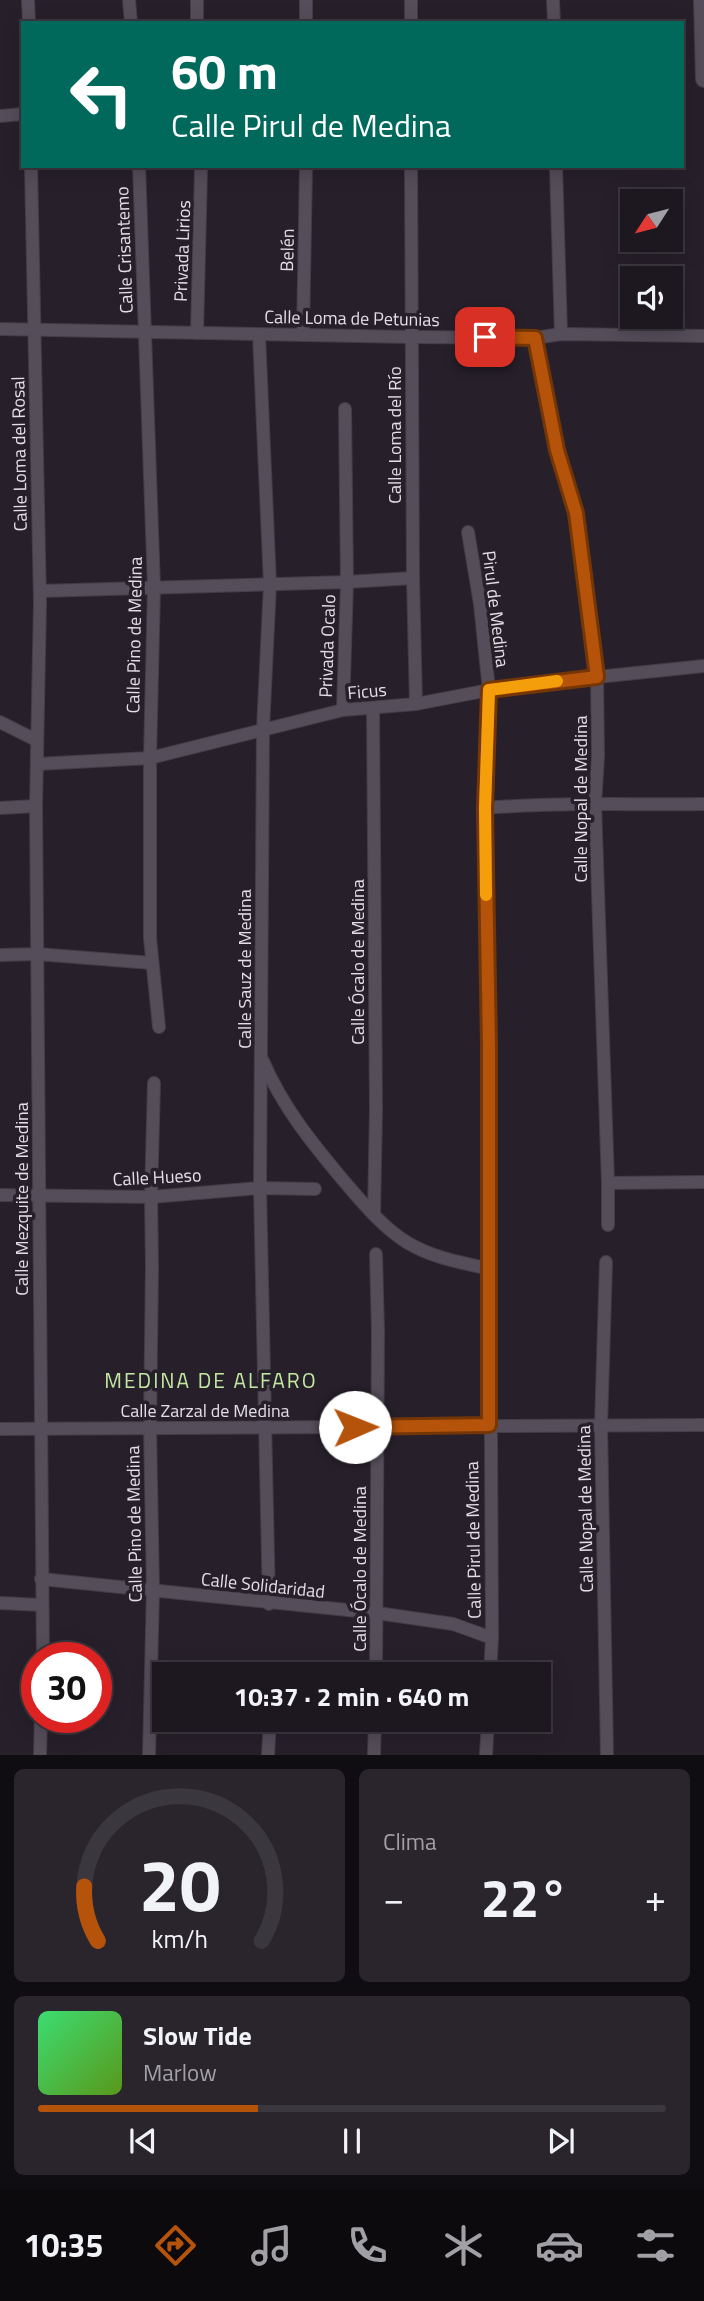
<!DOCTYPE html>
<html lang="es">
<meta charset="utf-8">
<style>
:root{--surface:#1d1820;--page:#2a252d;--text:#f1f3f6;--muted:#a0a0a5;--line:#3b373e;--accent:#b45309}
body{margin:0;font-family:"Titillium Web",sans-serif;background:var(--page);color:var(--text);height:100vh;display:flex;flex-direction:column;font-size:26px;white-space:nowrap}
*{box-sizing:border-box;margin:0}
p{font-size:23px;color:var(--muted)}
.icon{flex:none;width:38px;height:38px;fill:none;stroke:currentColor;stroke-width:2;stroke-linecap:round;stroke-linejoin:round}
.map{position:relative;height:1755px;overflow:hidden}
.side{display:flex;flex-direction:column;gap:14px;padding:14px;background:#100d12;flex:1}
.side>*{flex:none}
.guide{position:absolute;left:21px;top:21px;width:663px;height:147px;border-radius:0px;box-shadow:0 4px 18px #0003,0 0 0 2px var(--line);background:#00695c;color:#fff;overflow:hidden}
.needle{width:46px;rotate:234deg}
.tools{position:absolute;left:620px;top:189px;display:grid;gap:14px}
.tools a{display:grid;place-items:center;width:63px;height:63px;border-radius:0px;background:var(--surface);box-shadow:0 4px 18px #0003,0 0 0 2px var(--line);font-size:35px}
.speed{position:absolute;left:21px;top:1642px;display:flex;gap:14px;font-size:35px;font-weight:700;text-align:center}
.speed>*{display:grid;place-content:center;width:91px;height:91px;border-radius:50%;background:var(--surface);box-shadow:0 4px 18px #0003,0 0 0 2px var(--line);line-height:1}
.speed .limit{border:10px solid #d22;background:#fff;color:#111}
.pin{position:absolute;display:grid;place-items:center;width:60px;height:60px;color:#fff;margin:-30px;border-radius:14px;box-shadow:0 4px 10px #0006}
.me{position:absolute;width:77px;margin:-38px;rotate:89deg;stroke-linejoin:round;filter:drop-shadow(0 0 5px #0008)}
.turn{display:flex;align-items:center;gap:24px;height:147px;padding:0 35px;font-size:32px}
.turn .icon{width:91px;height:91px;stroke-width:2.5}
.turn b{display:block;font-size:49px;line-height:60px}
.big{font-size:52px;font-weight:700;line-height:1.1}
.side .widget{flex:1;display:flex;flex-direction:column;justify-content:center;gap:10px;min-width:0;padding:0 24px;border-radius:10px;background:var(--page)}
.side .dial{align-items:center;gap:0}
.dial svg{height:182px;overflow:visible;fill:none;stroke:var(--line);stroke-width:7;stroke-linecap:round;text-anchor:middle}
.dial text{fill:var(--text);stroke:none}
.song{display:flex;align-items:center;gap:21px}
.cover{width:84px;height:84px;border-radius:10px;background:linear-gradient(135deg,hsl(140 70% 55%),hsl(90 70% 35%))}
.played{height:7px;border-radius:4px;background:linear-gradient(90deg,var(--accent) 35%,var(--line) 35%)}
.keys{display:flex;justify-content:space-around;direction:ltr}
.heat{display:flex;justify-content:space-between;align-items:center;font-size:38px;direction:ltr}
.side .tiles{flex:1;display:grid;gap:14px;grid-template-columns:1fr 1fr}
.widget:last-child{grid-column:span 2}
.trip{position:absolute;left:152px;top:1662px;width:399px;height:70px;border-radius:0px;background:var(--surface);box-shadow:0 4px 18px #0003,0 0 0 2px var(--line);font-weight:700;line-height:70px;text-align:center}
.dock{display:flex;height:112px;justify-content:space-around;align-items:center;background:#0c0a0d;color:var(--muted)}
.dock .icon{width:49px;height:49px}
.dock .selected{color:var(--accent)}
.dock b{font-size:32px;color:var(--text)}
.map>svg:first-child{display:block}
</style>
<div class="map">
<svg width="704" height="1755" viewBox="0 0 704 1755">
<rect width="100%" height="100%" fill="#27202b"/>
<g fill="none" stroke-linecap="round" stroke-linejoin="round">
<!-- minor casing -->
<g stroke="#433d46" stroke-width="14">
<g id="minor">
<path d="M28,0l1,23"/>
<path d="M129,0l2,23"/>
<path d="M197,0v23"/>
<path d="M306,0v23"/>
<path d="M411,0v23"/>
<path d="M553,0l1,23"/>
<path d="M0,116l23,-2"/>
<path d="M31,166l9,436 -4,204 7,851"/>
<path d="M139,166l15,421 -4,171v180l9,89"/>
<path d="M411,166l2,412 3,126"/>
<path d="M556,166l5,168"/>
<path d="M0,329l411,8 124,1 26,-4 143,2"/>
<path d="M197,333l4,-163"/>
<path d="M259,335l11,249 -7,145 -3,459 9,416"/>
<path d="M303,335l3,-169"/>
<path d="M535,338l22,112 19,63 15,108 6,56 1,79 -3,49 13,378v42"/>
<path d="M468,532l12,72 9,86 -4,118 4,238 3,592 -2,37"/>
<path d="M40,591l307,-9 66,-4"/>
<path d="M373,709l3,401 -2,104"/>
<path d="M343,710l4,-128 -2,-173"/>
<path d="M0,722l36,18"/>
<path d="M37,764l113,-6 193,-48 73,-6 73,-14 108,-13 107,-11"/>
<path d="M0,808l36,-2"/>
<path d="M485,808c73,-6 146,-3 219,-4"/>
<path d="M0,955l37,-1 115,9"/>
<path d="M263,1061c19,45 49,82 80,119 20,23 40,48 65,63 25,15 55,20 82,26"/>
<path d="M608,1183l96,-1"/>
<path d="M0,1195l151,2 109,-9 55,1"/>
<path d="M606,1262l-5,164 6,329"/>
<path d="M0,1429l704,-4"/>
<path d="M41,1579l336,34 76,11 39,14"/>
<path d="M0,1603l41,2"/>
<path d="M376,1675l2,-343 -2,-78"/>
<path d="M40,1755l1,-38"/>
<path d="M149,1755l4,-165 -3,-162 2,-162 -1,-69 3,-114"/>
<path d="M268,1755l2,-35"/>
<path d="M374,1755l1,-35"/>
<path d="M486,1755l2,-35"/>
</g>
</g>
<!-- tertiary casing -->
<g stroke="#433d46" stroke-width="18">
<path id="tertiary" d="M702,0l2,79"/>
</g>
<!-- minor -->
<use href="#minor" stroke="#554d5a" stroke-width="12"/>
<!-- tertiary -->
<use href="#tertiary" stroke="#554d5a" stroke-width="16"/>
</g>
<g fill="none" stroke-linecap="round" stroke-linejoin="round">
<!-- route casing -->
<g stroke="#753606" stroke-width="18">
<path id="route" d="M355,1427l134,-2v-379l-4,-238 4,-118 108,-13 -21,-164 -19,-63 -22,-112 -50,-1"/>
</g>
<!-- route -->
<use href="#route" stroke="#b45309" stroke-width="12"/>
<!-- slow -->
<path stroke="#f59e0b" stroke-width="12" d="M486,895l-1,-87 4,-118 68,-9"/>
</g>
<g text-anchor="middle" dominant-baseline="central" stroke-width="7" stroke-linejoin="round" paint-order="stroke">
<!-- street labels -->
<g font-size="18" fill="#e3dfe6" stroke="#27202b">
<text transform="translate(124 250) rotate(-92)">Calle Crisantemo</text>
<text transform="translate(287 250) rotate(-89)">Belén</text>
<text transform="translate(182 251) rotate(-88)">Privada Lirios</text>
<text transform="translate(352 318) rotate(1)">Calle Loma de Petunias</text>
<text transform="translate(394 435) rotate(-90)">Calle Loma del Río</text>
<text transform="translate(19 454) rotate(-91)">Calle Loma del Rosal</text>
<text transform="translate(496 609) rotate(83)">Pirul de Medina</text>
<text transform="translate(134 635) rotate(-89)">Calle Pino de Medina</text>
<text transform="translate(327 646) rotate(-88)">Privada Ocalo</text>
<text transform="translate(367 691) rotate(-5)">Ficus</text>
<text transform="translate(580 799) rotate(-90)">Calle Nopal de Medina</text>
<text transform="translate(357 962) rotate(-90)">Calle Ócalo de Medina</text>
<text transform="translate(244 969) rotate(-90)">Calle Sauz de Medina</text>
<text transform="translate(157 1177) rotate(-3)">Calle Hueso</text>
<text transform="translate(21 1199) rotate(-90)">Calle Mezquite de Medina</text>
<text x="205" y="1410">Calle Zarzal de Medina</text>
<text transform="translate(585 1509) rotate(-91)">Calle Nopal de Medina</text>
<text transform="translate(134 1524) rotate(-91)">Calle Pino de Medina</text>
<text transform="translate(473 1540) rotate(-91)">Calle Pirul de Medina</text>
<text transform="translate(359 1569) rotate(-90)">Calle Ócalo de Medina</text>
<text transform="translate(263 1585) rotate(6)">Calle Solidaridad</text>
</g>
<!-- quarter labels -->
<g font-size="21" letter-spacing="2" fill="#c1e7a2" stroke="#27202b">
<text x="211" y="1380">MEDINA DE ALFARO</text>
</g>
</g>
</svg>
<div class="tools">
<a><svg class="needle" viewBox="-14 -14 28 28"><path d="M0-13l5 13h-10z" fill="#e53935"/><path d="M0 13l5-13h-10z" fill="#a0a0a5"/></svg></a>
<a><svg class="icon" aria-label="sound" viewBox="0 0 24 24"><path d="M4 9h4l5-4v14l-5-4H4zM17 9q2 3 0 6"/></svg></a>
</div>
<div class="speed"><div class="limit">30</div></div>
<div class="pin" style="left:485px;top:337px;background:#d93025"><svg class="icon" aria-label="arrive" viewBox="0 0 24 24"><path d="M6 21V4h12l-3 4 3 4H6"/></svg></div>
<svg class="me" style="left:355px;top:1427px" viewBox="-20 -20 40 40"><circle r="19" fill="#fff"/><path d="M0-13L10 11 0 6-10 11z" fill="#b45309"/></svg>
<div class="trip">10:37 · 2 min · 640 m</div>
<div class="guide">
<div class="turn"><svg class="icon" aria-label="left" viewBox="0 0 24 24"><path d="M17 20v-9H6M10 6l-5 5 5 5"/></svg><div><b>60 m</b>Calle Pirul de Medina</div></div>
</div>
</div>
<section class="side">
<div class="tiles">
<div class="widget dial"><svg viewBox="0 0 100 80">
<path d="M14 69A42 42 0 1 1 86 69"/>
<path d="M14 69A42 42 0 0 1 8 45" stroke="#b45309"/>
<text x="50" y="56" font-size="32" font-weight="700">20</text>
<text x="50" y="72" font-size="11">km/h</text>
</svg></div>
<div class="widget"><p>Clima</p>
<div class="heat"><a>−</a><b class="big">22°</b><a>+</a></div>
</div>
<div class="widget">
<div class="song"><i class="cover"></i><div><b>Slow Tide</b><p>Marlow</p></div></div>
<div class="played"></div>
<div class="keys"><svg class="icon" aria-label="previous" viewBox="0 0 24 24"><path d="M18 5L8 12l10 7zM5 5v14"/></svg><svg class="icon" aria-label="pause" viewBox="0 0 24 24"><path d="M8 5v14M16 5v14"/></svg><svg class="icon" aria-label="next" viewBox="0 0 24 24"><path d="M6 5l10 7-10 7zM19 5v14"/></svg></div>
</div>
</div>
</section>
<nav class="dock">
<b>10:35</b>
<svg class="icon selected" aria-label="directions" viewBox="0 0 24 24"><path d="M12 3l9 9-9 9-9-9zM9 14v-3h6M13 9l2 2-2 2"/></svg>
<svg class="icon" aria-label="music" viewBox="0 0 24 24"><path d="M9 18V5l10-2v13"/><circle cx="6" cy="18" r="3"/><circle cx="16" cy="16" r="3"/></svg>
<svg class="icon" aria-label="phone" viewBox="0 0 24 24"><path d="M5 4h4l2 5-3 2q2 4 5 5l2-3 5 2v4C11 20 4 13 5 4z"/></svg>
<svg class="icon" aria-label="climate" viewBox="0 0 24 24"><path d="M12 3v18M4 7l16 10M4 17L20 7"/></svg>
<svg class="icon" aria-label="car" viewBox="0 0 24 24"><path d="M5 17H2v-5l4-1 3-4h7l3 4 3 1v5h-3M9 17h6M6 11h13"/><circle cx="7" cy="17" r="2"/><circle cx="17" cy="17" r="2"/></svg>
<svg class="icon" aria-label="filters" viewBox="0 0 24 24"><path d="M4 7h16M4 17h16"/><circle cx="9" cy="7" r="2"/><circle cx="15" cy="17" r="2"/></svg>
</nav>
